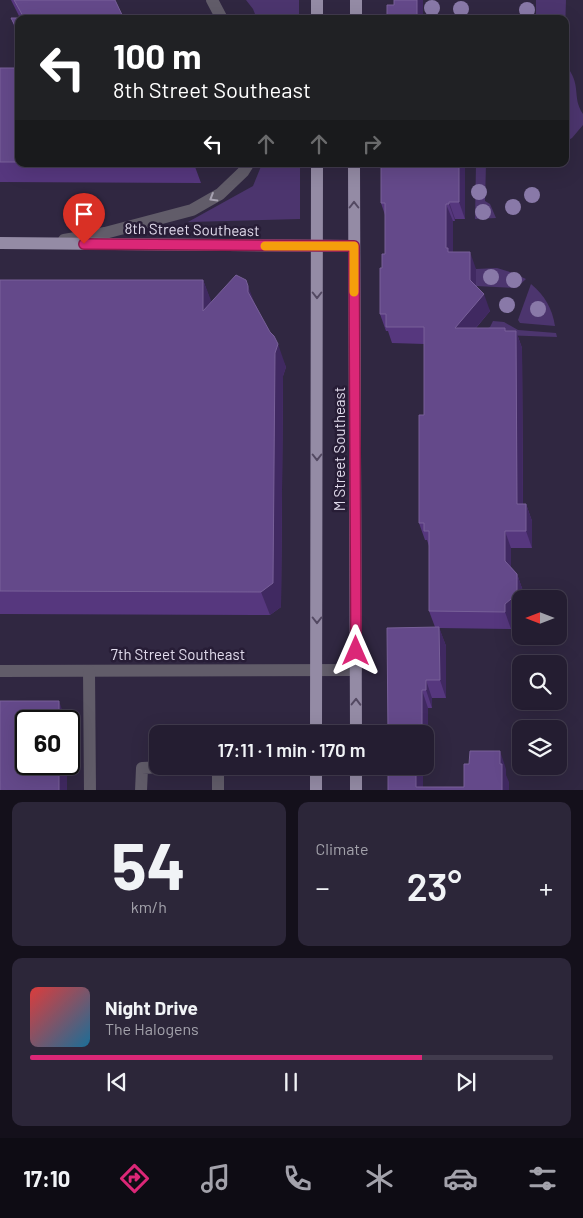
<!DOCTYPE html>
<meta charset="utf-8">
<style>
:root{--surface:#241d31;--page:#2c2639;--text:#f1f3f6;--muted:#a3a2ab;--line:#413b4d;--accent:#db2777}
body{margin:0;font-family:Barlow,sans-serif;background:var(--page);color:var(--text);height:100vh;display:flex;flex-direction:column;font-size:19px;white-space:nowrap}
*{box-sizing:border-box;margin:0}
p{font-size:16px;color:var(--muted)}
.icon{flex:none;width:28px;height:28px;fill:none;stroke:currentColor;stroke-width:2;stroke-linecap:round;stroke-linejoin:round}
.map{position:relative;height:790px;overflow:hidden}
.details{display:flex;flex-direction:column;gap:12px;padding:12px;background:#14101b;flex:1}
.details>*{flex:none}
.top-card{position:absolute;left:15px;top:15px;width:554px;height:152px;border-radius:10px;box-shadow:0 5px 20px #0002,0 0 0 1px var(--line);background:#202124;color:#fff;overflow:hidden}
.needle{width:32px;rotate:270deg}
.controls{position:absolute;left:512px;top:590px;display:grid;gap:10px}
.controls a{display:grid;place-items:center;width:55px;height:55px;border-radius:10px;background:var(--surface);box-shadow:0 5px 20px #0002,0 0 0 1px var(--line);font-size:25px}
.speed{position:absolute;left:15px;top:710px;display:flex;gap:10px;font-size:25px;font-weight:700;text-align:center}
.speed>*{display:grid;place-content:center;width:65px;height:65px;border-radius:50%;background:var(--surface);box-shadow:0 5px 20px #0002,0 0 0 1px var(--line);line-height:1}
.speed .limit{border:2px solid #111;border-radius:8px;background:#fff;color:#111}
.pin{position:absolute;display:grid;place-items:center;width:42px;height:42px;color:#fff;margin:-51px -21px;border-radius:50% 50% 50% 0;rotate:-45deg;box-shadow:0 0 5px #0007}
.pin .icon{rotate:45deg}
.me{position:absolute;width:55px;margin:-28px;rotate:0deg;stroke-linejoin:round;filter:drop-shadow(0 0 4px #0008)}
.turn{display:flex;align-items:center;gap:18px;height:105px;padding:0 15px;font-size:22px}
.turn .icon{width:65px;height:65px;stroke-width:2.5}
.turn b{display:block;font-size:35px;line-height:42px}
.lanes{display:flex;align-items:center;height:48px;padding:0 15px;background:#0003;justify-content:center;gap:25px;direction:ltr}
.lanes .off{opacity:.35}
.big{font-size:38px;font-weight:600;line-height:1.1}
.details .widget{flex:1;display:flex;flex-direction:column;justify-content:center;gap:8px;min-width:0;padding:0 18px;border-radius:10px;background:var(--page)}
.details .dial{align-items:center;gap:0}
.dial b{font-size:65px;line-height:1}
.song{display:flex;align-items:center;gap:15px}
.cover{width:60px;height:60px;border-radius:8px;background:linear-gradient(135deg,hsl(0 70% 55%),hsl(200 70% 35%))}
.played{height:5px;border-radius:2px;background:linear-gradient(90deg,var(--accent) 75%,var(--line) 75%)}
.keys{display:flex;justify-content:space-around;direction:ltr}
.heat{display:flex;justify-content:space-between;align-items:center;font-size:28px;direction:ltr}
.details .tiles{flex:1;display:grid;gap:12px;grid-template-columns:1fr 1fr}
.widget:last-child{grid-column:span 2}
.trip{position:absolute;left:149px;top:725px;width:285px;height:50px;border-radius:10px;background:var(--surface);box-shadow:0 5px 20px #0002,0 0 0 1px var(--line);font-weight:600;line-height:50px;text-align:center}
.tab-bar{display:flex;height:80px;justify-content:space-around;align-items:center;background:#0e0c14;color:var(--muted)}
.tab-bar .icon{width:35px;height:35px}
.tab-bar .selected{color:var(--accent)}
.tab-bar b{font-size:22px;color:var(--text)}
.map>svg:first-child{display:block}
</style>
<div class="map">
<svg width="583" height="791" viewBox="0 0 583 791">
<rect width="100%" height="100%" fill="#302741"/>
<!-- green -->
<g fill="#4c356e">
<path d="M246,0h53v19h-42l-4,-10z"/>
<path d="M536,0h30l-1,31v-12h-29z"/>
<path d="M565,64c18,22 6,32 18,50v11l-11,13 -7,4z"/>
<path d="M262,164h38v55l-112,3 65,-36z"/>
<path d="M476,164h10l-1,37 5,3 6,14 -21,1z"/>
<path d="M497,268l16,5 13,6 -10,9 -40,-2v-17z"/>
<path d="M531,284c14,12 21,24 24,42l-35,-3 -2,-3z"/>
<path d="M493,321l11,1 14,8 38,3 1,4 -81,-3 14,-7z"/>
</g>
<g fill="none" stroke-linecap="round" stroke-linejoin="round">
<!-- minor -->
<g stroke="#615c69" stroke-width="12">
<path d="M212,0l10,19"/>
<path d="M64,240l41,-7 87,-23 28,-16 23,-22 5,-8"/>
<path d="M0,671l356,-1"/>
<path d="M89,671l1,120"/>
<path d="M141,791l1,-23 47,-2"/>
<path d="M218,791v-25"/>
</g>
<!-- major -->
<g stroke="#948ba5" stroke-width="12">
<path d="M317,0v19"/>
<path d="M356,19v-19"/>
<path d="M354,164l2,570"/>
<path d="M0,243l354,3"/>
<path d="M316,734l1,-570"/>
<path d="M316,766v25"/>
<path d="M356,766v25"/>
</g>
</g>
<!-- trees -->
<g fill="#8979a8">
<circle cx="432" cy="8" r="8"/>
<circle cx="461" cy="9" r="8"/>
<circle cx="527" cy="10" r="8"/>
<circle cx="479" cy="192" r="8"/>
<circle cx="532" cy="195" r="8"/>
<circle cx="513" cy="207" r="8"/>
<circle cx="483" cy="212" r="8"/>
<circle cx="491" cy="277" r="8"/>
<circle cx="514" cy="280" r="8"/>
<circle cx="507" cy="305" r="8"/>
<circle cx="538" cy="309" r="8"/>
</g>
<!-- wall -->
<g fill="#56377e">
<path d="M11,0h104l-96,19v20l-8,-21h9z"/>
<path d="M0,68h19v96h175l7,19 -201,-1z"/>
<path d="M465,164v55h-10v2h-2v31l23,17v17l14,25 -14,17h29l1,3h10l6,17 1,156h3l6,17v27h-21v19l6,7 6,17v8l-12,21v9l-72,-1 7,18v52h-14v10h-4v44h-3v-18h-37l47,-107 -6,-16v-65l-2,-6h-2l-6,-17 5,-108v-71l-32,-1 -4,-12h-2l-6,-17 2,-46 3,-14v-39l-4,-12z"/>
<path d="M0,280h203l8,22 45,4 30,61 -3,9 -2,231 -11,8 -270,-1z"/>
</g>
<!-- shaded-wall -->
<g fill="#402961">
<path d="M417,0h6v19l-6,-4z"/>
<path d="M459,164h6v55l-6,-17z"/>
<path d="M449,202l6,17v2l-6,-17z"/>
<path d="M446,204l7,17v39l-7,-12z"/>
<path d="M470,252l6,17v27l-6,-16z"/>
<path d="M203,280l9,23 -9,8z"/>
<path d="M248,286l9,23 -9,-17z"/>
<path d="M484,294l6,17 -29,34 -6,-17z"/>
<path d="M516,331l6,17 1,173 -6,-17z"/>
<path d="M278,344l8,23 -3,9 -2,231 -11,8 -9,-23 14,-239z"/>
<path d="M526,504l6,17v27l-6,-17z"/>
<path d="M505,531l6,17v30l-6,-17z"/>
<path d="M517,574l6,17v8h-2v13l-10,8v9l-6,-17v-8z"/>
<path d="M439,627l7,19v52l-6,-18z"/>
<path d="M426,680l6,18v10l-6,-18z"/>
<path d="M422,690l6,18v44l-3,-9v-9h-3z"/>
<path d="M59,701l7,20h-7z"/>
<path d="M500,751l6,18v6l3,7v9h-7l-2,-27z"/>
<rect x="59" y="764" width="8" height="27"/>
<path d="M416,766h7v25l-7,-4z"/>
</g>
<!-- building -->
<g fill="#64498a" stroke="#786099">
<path d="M14,0h101l9,19h-105v14l-8,-15h13z"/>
<path d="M394,0h23v15h96v4h-126v-14h7z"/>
<rect x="0" y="68" width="19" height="94"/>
<path d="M381,164h78v38h-10v2h-3v44h2v4h22v28l14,14 -29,34h50v3h11l1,173h9v27h-21v30l12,13v20l-12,10v8l-76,-1v-80h-5v-8h-5v-108h5v-88h-38v-13h-6v-46h2v-14h3v-51h-4z"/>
<path d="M236,275l10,5 2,6v6l22,40 4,4 4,8 -3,9 -2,230 -12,9 -261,-1v-311h203v31z"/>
<path d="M439,627l1,53h-14v10h-4v44h-34l-1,-106z"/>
<path d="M0,701h59v20h-33v43h33v27h-59z"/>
<path d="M470,751h30v13h2v27h-114v-25h28v21h48v-23h5z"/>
</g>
<!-- one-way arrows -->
<defs><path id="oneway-chevron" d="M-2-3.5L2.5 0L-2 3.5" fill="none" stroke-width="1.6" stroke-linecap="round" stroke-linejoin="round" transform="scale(1.25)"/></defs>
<use stroke="#a7a2b1" href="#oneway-chevron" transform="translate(213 198) rotate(149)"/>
<g stroke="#534962">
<use href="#oneway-chevron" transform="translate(354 205) rotate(-90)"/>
<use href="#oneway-chevron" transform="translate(317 295) rotate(90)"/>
<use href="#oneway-chevron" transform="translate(317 457) rotate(90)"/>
<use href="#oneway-chevron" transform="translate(317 620) rotate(90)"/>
<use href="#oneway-chevron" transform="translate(356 702) rotate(-89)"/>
</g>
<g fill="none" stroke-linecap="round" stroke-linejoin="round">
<!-- route casing -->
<g stroke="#8e194d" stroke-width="12">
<path id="route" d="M84,244l270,2 2,405"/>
</g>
<!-- route -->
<use href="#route" stroke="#db2777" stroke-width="9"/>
<!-- slow -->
<path stroke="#f59e0b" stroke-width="9" d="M265,246h89v46"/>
</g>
<g text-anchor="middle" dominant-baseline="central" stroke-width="5" stroke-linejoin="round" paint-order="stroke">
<!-- street labels -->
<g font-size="15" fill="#e1dbec" stroke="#271d36">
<text transform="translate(192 229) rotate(1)">8th Street Southeast</text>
<text transform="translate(339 449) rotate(-90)">M Street Southeast</text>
<text x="178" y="654">7th Street Southeast</text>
</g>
</g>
</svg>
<div class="controls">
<a><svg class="needle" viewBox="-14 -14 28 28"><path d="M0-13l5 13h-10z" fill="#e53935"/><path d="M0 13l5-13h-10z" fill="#a3a2ab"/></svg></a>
<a><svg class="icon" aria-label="search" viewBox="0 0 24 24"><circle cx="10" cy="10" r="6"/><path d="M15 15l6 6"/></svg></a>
<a><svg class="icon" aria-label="layers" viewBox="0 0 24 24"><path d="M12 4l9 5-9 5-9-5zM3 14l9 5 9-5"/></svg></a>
</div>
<div class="speed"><div class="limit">60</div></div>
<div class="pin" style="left:84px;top:244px;background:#d93025"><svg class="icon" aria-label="arrive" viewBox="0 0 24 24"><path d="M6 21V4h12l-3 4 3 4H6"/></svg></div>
<svg class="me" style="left:356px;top:651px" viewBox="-20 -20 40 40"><path d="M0-17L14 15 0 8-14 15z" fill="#db2777" stroke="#fff" stroke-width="4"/></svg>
<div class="trip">17:11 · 1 min · 170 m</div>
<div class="top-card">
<div class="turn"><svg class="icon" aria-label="left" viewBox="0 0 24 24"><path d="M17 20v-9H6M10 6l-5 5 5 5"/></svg><div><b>100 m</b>8th Street Southeast</div></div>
<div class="lanes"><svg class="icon" aria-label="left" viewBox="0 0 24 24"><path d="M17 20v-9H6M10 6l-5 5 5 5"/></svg><svg class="icon off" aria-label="ahead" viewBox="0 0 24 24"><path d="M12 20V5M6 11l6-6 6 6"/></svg><svg class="icon off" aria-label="ahead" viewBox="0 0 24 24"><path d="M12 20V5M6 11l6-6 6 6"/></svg><svg class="icon off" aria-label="right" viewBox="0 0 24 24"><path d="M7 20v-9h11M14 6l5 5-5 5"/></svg></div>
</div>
</div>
<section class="details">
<div class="tiles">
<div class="widget dial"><b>54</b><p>km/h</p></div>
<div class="widget"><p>Climate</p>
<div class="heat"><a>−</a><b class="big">23°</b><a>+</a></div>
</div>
<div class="widget">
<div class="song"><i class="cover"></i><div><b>Night Drive</b><p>The Halogens</p></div></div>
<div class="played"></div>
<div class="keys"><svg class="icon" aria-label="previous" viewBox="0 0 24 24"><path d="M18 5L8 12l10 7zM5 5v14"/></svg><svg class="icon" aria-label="pause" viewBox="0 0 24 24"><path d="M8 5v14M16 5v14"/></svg><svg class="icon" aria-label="next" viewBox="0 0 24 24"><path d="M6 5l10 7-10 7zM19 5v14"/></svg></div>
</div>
</div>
</section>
<nav class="tab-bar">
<b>17:10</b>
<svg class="icon selected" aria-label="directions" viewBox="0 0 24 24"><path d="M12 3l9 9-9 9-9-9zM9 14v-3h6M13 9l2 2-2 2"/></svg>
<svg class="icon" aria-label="music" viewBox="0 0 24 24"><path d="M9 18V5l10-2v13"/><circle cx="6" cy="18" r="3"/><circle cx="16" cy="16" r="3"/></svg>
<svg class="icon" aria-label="phone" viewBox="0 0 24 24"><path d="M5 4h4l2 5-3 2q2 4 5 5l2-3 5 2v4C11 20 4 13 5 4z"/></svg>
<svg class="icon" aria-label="climate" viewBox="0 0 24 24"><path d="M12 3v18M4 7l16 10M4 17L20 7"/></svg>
<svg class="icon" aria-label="car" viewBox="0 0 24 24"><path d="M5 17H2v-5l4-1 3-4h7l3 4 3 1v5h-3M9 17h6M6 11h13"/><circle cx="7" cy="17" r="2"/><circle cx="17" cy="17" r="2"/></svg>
<svg class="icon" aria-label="filters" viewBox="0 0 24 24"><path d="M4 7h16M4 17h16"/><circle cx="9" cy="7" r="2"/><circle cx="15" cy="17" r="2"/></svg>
</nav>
